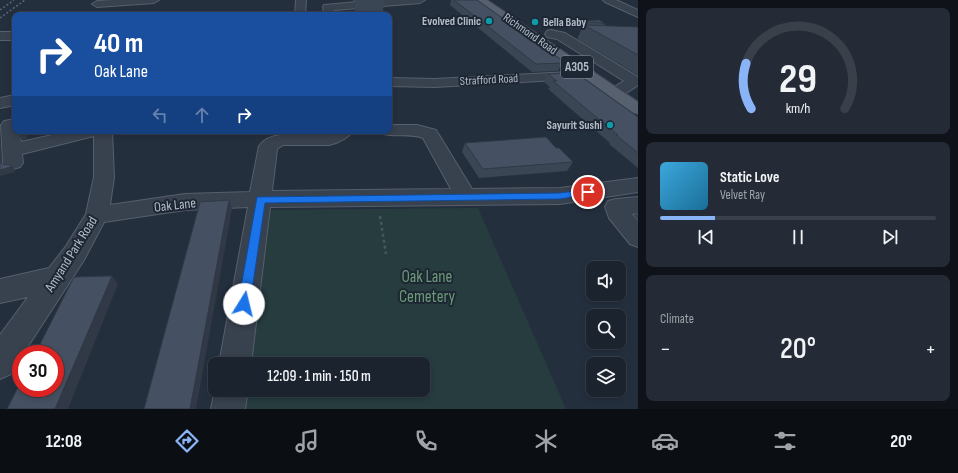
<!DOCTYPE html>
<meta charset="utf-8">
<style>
:root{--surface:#1b232e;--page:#242b36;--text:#f1f3f6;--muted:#a0a4aa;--line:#39404a;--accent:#8ab4f8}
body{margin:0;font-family:"Sofia Sans Condensed",sans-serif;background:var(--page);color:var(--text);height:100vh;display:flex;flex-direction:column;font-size:15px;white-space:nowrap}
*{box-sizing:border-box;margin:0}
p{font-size:13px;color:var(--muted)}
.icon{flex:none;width:22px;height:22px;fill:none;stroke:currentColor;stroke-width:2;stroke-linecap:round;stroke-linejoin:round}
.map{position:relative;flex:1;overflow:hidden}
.details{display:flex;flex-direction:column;gap:8px;padding:8px;background:#0f1319;width:320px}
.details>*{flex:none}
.guide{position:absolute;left:12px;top:12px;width:380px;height:122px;border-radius:8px;box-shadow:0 2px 6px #0003,0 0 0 1px var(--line);background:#1a4fa0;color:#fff;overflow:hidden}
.fabs{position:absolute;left:586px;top:261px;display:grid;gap:8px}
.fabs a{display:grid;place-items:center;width:40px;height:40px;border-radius:8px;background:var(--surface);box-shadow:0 2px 6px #0003,0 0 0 1px var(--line);font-size:20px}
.speed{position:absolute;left:12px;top:345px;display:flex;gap:8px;font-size:20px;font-weight:700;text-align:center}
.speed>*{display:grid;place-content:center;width:52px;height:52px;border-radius:50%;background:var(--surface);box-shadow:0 2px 6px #0003,0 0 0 1px var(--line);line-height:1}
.speed .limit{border:6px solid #d22;background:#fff;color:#111}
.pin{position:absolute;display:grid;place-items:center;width:34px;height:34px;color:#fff;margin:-17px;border:2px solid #fff;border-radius:50%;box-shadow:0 1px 4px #0007}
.me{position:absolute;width:44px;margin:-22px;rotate:9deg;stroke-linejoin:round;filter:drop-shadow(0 0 3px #0008)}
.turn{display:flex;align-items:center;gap:14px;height:84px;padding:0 16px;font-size:18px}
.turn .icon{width:52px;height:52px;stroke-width:2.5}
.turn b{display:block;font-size:28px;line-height:34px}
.lanes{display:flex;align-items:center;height:38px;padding:0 16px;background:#0003;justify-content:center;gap:20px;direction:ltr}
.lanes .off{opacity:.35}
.big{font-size:30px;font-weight:600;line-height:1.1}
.details .widget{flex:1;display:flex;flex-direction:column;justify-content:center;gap:6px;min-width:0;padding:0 14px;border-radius:8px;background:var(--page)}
.details .dial{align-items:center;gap:0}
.dial svg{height:104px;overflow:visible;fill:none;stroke:var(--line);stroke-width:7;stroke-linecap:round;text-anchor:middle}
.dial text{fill:var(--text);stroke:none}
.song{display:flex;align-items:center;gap:12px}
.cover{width:48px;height:48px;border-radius:6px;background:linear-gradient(135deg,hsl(200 70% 55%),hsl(200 70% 35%))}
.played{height:4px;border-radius:2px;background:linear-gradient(90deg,var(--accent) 20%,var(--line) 20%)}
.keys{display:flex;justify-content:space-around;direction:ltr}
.heat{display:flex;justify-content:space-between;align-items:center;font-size:22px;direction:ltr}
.trip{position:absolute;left:208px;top:357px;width:222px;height:40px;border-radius:8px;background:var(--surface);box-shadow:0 2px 6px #0003,0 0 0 1px var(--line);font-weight:600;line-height:40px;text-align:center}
.menu{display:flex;height:64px;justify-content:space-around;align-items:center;background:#0b0e12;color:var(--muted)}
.menu .icon{width:28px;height:28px}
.menu .current{color:var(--accent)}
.menu b{font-size:18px;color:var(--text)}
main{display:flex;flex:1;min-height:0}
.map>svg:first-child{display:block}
</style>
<main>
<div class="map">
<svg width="638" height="409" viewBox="0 0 638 409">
<rect width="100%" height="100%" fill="#242f3e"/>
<!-- green -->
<path fill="#263c3f" d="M478,208l88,201h-323l2,-19h178v-26h-174l18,-154z"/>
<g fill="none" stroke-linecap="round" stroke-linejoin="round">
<!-- minor casing -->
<g stroke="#565f6c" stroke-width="2">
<g id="minor">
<path d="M111,0h48l-5,3 -57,4 -5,-3 5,-3z"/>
<path d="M296,0h10l-1,15h-10z"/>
<path d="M380,0h45l-5,3 -86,7v5h-10l-1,-8 1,-2z"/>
<path d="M603,0h13l22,10v7l-33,-15z"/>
<path d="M85,12l6,1 1,2h-12z"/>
<path d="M551,30l14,3 73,44v8c-9,6 -18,14 -29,11l-3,-3 3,-3 15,-9 -67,-42 -10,-2 -2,-3 2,-3z"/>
<rect x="0" y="32" width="15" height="8"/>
<path d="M589,71l5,1 2,3 -2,3 -159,9 -46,-1v-8l46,1z"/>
<path d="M15,95v10l-15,3v-10z"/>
<path d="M10,120l5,1v10h4l2,11 49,-11h42l2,46 -4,28 75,-11 65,-2 9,-46c11,-17 48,-11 66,-11l6,-4h22c-5,7 -15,12 -24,14h-46l-6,4 -5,42 179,-2 -28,-51c-13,-5 -27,-1 -40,-4l-2,-3h8v-6h28l19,5 36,59 88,-1 78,-10v14l-78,12 -290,3 -19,157h-32l29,-157 -63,3 -81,12 -20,38 -61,94h-2v3l-10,17 -11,5v-44l28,-38 -28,6v-24l49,-11 17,-22 20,-32 8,-37v-41l-72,18 1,9 -3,4 -7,2 -7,-2 -3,-4 -2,-38 3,-4z"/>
<path d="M638,197v16l-6,1 6,7v26l-8,-3 -21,-26 -4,-11 3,-6 8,-2z"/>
<path d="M215,389v1h33l-3,19h-34z"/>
</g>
</g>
<!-- major casing -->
<g stroke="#414a57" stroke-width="2">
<path id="major" d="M475,0h12l151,102v12l-6,-2z"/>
</g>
<!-- path -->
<path stroke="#44595c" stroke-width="2.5" stroke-dasharray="3 3" stroke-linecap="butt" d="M380,216l6,38"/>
<!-- minor -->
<use href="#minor" fill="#38414e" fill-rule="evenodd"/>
<!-- major -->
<use href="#major" fill="#56606e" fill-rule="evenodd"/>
<!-- rail -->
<g stroke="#5a6575" stroke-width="1.5" stroke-dasharray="2 2" stroke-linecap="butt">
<path d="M0,10l14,-10"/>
<path d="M0,18l25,-18"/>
</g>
</g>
<!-- wall -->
<g fill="#3b4654">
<path d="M353,0h31l-1,12 -28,1v-12h-2z"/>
<path d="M451,0h26l86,61 -5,10 -26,1 -82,-67z"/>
<path d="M599,20l6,4 -1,2 34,1v48l-61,-36 5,-11h-21l3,-6z"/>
<path d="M548,74l90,43v51l-29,-24 1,-1 -62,-54 2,-2 -6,-5z"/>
<path d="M465,143l91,5 17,14 -6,9 -88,7 -17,-26z"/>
<path d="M638,213v6l-3,-4z"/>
</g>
<!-- shaded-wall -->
<g fill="#303945">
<path d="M24,131h4l-1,8 -5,1 -3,-4z"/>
<path d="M0,134l2,30 -2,-2z"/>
<path d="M11,165l4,5v2l-15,4v-6z"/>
<path d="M229,200l3,9 -36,200h-6z"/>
<path d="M112,276l6,8 -50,125h-13z"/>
</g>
<!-- building -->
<g fill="#455162" stroke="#303945">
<path d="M454,0h23l86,61h-3l3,2 -27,1z"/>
<path d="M599,20l6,4 -9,-2h-32z"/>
<path d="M584,25l54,2v28z"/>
<path d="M576,73l62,44v36l-22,-18h2l-65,-54h4l-9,-7z"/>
<path d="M18,131h6v3l-5,2z"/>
<path d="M546,137l10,11h3l14,14 -90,7 -18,-26z"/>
<path d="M0,162l2,2 9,1v2l-11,3z"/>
<path d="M229,200l-39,209h-46l56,-207z"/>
<path d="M112,276l-57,133h-48l14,-28v7h34v-34h-20l39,-77z"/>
</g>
<!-- route -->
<path fill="#1a73e8" stroke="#114b97" d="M588,189l4,3 -1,2 -31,5 -295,4 -15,101 -2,4 -4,2 -4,-2 -2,-4 19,-107 303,-4z"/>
<!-- markers -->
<g fill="#0f9aa8" stroke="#1d2633" stroke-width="1.5">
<circle cx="489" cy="21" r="4"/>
<circle cx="535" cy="22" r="4"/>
<circle cx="610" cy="125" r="4"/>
</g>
<g text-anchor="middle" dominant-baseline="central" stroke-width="4" stroke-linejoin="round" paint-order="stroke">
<!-- far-poi labels -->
<g font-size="12" font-weight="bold" fill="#b4bcc9" stroke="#1d2633" text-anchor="end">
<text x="481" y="21">Evolved Clinic</text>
<text x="543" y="22" text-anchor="start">Bella Baby</text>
<text x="602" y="125">Sayurit Sushi</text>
</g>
<!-- far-street labels -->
<g font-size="12" fill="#b4bcc9" stroke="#1d2633">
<text transform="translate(530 34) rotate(35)">Richmond Road</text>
<text transform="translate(489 80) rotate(-3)">Strafford Road</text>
</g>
<!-- shield labels -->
<rect fill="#1d2633" stroke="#878f9c" stroke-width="1" x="561" y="56" width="32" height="22" rx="3"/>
<g font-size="13" font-weight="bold" fill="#b4bcc9">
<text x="577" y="67">A305</text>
</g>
<!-- street labels -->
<g font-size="14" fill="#b4bcc9" stroke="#1d2633">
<text transform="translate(175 205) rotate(-6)">Oak Lane</text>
<text transform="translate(71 254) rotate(-58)">Amyand Park Road</text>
</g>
<!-- near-park labels -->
<g font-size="17" fill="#6b9a76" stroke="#1d2633">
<text x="427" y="277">Oak Lane<tspan x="427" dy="20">Cemetery</tspan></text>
</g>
</g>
</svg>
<div class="fabs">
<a><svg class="icon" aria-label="sound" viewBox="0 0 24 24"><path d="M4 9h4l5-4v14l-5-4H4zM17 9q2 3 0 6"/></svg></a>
<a><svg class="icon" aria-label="search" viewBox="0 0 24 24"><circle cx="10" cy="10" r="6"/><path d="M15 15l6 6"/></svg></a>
<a><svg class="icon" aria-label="layers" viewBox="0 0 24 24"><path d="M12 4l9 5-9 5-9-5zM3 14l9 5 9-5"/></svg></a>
</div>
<div class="speed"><div class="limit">30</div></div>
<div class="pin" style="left:588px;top:192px;background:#d93025"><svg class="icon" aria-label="arrive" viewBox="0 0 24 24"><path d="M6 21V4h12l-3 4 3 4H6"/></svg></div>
<svg class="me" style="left:244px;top:304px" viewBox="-20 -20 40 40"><circle r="19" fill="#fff"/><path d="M0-13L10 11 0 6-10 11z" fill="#1a73e8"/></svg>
<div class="trip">12:09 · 1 min · 150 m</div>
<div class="guide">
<div class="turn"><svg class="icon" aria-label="right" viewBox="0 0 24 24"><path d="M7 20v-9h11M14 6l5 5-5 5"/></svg><div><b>40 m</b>Oak Lane</div></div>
<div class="lanes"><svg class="icon off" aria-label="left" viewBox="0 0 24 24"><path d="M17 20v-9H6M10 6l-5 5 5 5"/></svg><svg class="icon off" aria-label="ahead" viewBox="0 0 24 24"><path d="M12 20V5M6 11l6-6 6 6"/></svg><svg class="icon" aria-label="right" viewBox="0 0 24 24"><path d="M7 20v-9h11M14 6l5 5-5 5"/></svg></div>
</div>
</div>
<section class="details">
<div class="widget dial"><svg viewBox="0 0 100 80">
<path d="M14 69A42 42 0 1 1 86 69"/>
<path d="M14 69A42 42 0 0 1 10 34" stroke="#8ab4f8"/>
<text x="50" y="56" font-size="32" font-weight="700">29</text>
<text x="50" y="72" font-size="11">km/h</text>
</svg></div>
<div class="widget">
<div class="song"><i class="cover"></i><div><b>Static Love</b><p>Velvet Ray</p></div></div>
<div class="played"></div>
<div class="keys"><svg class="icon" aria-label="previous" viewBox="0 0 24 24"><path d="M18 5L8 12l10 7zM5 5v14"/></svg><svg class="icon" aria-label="pause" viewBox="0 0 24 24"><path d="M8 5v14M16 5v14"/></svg><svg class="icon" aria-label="next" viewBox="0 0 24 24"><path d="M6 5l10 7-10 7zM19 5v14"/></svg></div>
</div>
<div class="widget"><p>Climate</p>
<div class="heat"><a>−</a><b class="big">20°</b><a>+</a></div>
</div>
</section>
</main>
<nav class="menu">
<b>12:08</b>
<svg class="icon current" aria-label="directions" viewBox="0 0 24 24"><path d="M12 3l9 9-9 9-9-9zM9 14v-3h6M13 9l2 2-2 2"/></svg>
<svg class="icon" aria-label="music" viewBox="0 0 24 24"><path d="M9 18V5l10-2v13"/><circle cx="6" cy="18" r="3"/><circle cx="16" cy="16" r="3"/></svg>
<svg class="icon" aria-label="phone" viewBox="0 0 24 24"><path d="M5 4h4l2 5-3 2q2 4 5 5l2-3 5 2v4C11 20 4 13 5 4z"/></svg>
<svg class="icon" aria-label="climate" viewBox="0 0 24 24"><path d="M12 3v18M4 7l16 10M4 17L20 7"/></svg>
<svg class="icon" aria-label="car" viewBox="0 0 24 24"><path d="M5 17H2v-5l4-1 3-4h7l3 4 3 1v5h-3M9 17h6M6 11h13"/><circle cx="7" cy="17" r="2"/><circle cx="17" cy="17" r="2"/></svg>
<svg class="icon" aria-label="filters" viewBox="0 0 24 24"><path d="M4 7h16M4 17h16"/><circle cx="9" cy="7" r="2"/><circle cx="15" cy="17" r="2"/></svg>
<b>20°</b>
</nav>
